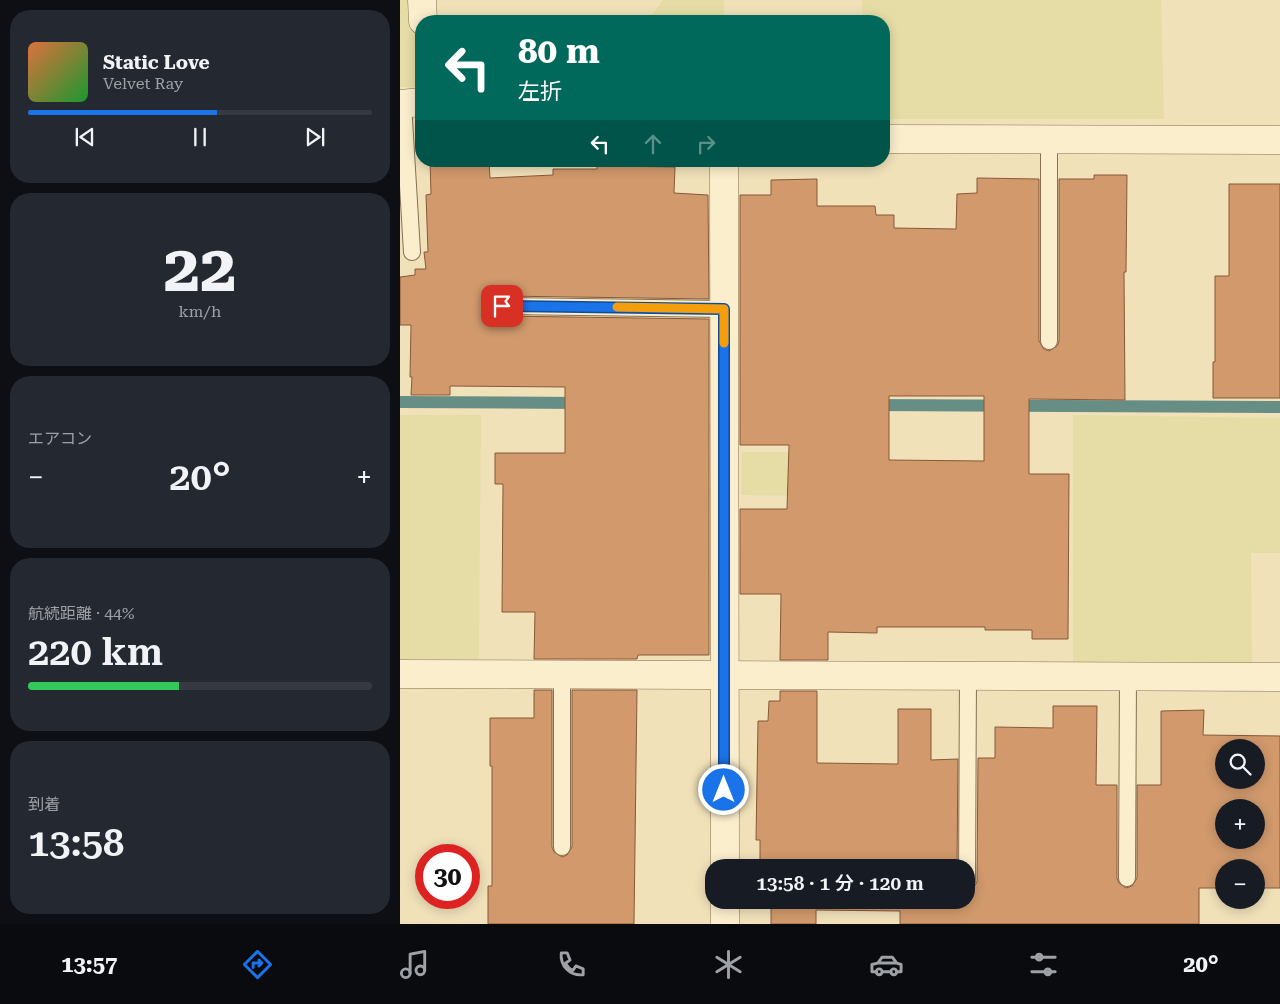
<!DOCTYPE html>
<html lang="ja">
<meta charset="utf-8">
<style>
:root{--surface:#171b24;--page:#242831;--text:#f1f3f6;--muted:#9ea1a6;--line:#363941;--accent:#1a73e8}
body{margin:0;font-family:"Roboto Serif","Noto Sans JP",serif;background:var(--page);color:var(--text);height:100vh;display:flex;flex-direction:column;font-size:19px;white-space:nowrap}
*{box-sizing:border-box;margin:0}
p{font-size:16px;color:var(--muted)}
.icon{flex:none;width:28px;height:28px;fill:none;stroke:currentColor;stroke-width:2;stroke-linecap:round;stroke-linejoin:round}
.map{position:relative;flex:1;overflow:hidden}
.panel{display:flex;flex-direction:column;gap:10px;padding:10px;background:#0d0f14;width:400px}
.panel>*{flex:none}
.hud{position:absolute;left:15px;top:15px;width:475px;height:152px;border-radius:20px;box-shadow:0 2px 12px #0003;background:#00695c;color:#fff;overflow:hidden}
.controls{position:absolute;left:815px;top:739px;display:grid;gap:10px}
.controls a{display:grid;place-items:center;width:50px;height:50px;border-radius:50%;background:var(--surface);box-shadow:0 2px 12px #0003;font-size:25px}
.speed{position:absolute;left:15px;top:844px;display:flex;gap:10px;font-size:25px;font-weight:700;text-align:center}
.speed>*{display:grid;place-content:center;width:65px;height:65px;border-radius:50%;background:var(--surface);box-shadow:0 2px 12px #0003;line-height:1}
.speed .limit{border:8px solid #d22;background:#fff;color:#111}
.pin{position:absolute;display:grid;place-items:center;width:42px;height:42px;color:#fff;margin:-21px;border-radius:10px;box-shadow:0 2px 8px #0006}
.me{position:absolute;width:55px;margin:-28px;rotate:0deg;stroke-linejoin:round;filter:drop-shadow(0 0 4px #0008)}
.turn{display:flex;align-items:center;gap:18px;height:105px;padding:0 20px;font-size:22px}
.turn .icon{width:65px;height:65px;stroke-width:2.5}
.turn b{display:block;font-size:35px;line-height:42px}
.lanes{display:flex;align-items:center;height:48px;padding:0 20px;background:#0003;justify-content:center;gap:25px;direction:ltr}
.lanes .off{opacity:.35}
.big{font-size:38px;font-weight:600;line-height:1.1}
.panel .tile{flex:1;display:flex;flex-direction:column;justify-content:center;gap:8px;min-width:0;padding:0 18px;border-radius:20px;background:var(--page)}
.panel .dial{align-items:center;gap:0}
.dial b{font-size:65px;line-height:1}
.song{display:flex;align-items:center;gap:15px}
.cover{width:60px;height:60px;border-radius:8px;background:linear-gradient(135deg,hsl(20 70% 55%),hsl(130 70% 35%))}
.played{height:5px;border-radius:2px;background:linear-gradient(90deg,var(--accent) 55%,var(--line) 55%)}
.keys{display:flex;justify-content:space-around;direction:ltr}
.heat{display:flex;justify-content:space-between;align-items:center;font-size:28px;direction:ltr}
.charge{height:8px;border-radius:4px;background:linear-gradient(90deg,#34c759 44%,var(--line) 0)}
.trip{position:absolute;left:305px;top:859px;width:270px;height:50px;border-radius:20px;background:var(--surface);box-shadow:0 2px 12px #0003;font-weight:600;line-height:50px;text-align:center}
.tabs{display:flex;height:80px;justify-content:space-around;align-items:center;background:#090b0e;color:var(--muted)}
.tabs .icon{width:35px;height:35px}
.tabs .selected{color:var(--accent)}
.tabs b{font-size:22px;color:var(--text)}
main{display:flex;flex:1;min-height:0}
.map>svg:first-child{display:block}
</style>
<main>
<section class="panel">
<div class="tile">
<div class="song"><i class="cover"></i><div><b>Static Love</b><p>Velvet Ray</p></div></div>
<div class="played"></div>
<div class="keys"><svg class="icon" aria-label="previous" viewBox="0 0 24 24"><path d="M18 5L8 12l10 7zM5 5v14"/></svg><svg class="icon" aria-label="pause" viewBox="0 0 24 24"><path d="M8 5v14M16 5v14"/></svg><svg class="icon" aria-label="next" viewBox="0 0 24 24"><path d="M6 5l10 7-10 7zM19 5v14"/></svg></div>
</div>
<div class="tile dial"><b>22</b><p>km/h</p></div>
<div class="tile"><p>エアコン</p>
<div class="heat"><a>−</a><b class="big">20°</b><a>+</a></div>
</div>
<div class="tile"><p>航続距離 · 44%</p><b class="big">220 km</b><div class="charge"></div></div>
<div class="tile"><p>到着</p><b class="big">13:58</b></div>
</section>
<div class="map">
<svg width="880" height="924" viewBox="0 0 880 924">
<rect width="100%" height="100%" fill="#f0e1b9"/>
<!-- farmland -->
<g fill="#e6dda6">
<path d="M0,0h15l5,79 -7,8h-13z"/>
<path d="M263,0h61v21h-76z"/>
<path d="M462,0h299l3,119h-280v-98h-21z"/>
<path d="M0,415h81l-2,244h-79z"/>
<path d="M673,415l207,3v135h-29l1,115 -179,-1z"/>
<path d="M342,452h147v44l-148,-1z"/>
</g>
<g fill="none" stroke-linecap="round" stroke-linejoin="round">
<!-- stream -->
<g stroke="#668e85" stroke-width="12">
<path d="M0,402l182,1"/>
<path d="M472,405l408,2"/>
</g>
</g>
<!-- building -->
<g fill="#d1996c" stroke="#885938" fill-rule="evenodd">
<path d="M30,161h59l1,17 63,-3v-6h44v-3l78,1 -1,26 34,2 1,104 -207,-3 -8,4 -2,6 4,8 6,2 207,3v336h-71l-1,4h-103l1,-47h-33l1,-128h-8v-31h70v-66l-115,-1v9h-39l1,-18h-2l1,-52h-11v-48l15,-2v-6h11l-2,-17h4l-2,-57 5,-1z"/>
<path d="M694,175h33l-1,97h-2l1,128 -96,-1v75h40l-1,165h-36v-9h-47v-3h-108v6l-49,-1v28h-48l1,-66h-41v-85h47l2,-64h-49v-250h31v-15l46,-1v27h58l1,9h18v13l62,1 1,-35 20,-1v-15l62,1v162l5,8 5,2 8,-5 2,-5v-162h35zM489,396h95v65l-95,-1z"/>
<path d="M829,184h51v214h-67v-36h2v-86h14z"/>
<path d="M134,690h18v157l2,5 8,5 5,-2 5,-8v-157h65l-3,234h-146v-38h4v-120h-2v-48h44z"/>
<path d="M380,691h37v72l81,1v-55h33v51l27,-1 -1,109h-197v-28h-4l2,-119h10l1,-20h11z"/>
<path d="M653,706h44l-1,79h21v93l2,5 7,5 6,-2 5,-8v-93h24v-74l43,-1 -1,25 77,1v152h-24v-20h-32v20h-25v36h-299v-13l-84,-1v14h-45v-24h195v-8l6,-2 5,-8 1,-124h17v-31l58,1zM824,748h32v32h-32zM824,808h32v32h-32z"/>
</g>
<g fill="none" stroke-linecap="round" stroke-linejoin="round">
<!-- lane casing -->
<g stroke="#877053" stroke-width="18">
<g id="lane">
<path d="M3,103l9,149"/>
<path d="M102,306l222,3"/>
<path d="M649,341v-202"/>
<path d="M162,847v-172"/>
<path d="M727,878l1,-201"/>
<path d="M567,882l1,-206"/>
</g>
</g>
<!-- street casing -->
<g stroke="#877053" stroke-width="29">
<g id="street">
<path d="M22,0l1,21"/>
<path d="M0,104l21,-2"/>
<path d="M484,139l396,1"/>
<path d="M324,161l1,707"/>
<path d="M0,674l880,3"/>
<path d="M325,900v24"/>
</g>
</g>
<!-- lane -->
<use href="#lane" stroke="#fbeecd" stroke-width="16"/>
<!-- street -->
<use href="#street" stroke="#fbeecd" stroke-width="28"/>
</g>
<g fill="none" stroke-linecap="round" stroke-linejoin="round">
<!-- route casing -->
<g stroke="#114b97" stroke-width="12">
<path id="route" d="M102,306l222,3v481"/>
</g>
<!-- route -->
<use href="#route" stroke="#1a73e8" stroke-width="9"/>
<!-- slow -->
<path stroke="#f59e0b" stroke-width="9" d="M217,307l107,2v34"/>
</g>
</svg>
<div class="controls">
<a><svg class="icon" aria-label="search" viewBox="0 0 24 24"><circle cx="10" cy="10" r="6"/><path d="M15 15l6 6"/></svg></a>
<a>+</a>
<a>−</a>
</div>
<div class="speed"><div class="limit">30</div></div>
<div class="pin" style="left:102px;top:306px;background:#d93025"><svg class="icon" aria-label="arrive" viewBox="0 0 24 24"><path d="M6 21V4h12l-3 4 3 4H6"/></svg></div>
<svg class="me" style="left:324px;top:790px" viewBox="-20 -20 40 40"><circle r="17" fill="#1a73e8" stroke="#fff" stroke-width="3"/><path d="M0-11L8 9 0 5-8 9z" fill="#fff"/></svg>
<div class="trip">13:58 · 1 分 · 120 m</div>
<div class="hud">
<div class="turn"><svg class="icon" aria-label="left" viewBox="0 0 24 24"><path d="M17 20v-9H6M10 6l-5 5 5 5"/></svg><div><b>80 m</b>左折</div></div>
<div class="lanes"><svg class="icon" aria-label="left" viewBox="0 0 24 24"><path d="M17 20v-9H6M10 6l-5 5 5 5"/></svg><svg class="icon off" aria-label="ahead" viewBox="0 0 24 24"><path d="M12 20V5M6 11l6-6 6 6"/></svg><svg class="icon off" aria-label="right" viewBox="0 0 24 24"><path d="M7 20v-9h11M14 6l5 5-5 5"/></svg></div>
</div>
</div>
</main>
<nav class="tabs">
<b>13:57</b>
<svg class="icon selected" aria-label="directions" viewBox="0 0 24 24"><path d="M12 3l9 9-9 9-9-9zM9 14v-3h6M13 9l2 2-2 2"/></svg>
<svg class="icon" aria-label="music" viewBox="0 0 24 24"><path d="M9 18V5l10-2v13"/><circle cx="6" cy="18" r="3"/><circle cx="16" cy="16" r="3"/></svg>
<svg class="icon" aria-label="phone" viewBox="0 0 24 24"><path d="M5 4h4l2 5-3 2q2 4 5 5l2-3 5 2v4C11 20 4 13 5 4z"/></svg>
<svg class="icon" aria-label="climate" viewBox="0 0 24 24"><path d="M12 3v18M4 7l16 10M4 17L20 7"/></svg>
<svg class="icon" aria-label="car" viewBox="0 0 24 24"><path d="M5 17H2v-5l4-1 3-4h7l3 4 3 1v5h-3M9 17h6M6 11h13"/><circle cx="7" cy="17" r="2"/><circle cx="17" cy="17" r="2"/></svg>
<svg class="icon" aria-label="filters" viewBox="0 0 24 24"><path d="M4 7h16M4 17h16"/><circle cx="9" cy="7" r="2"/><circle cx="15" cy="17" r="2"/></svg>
<b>20°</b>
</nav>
